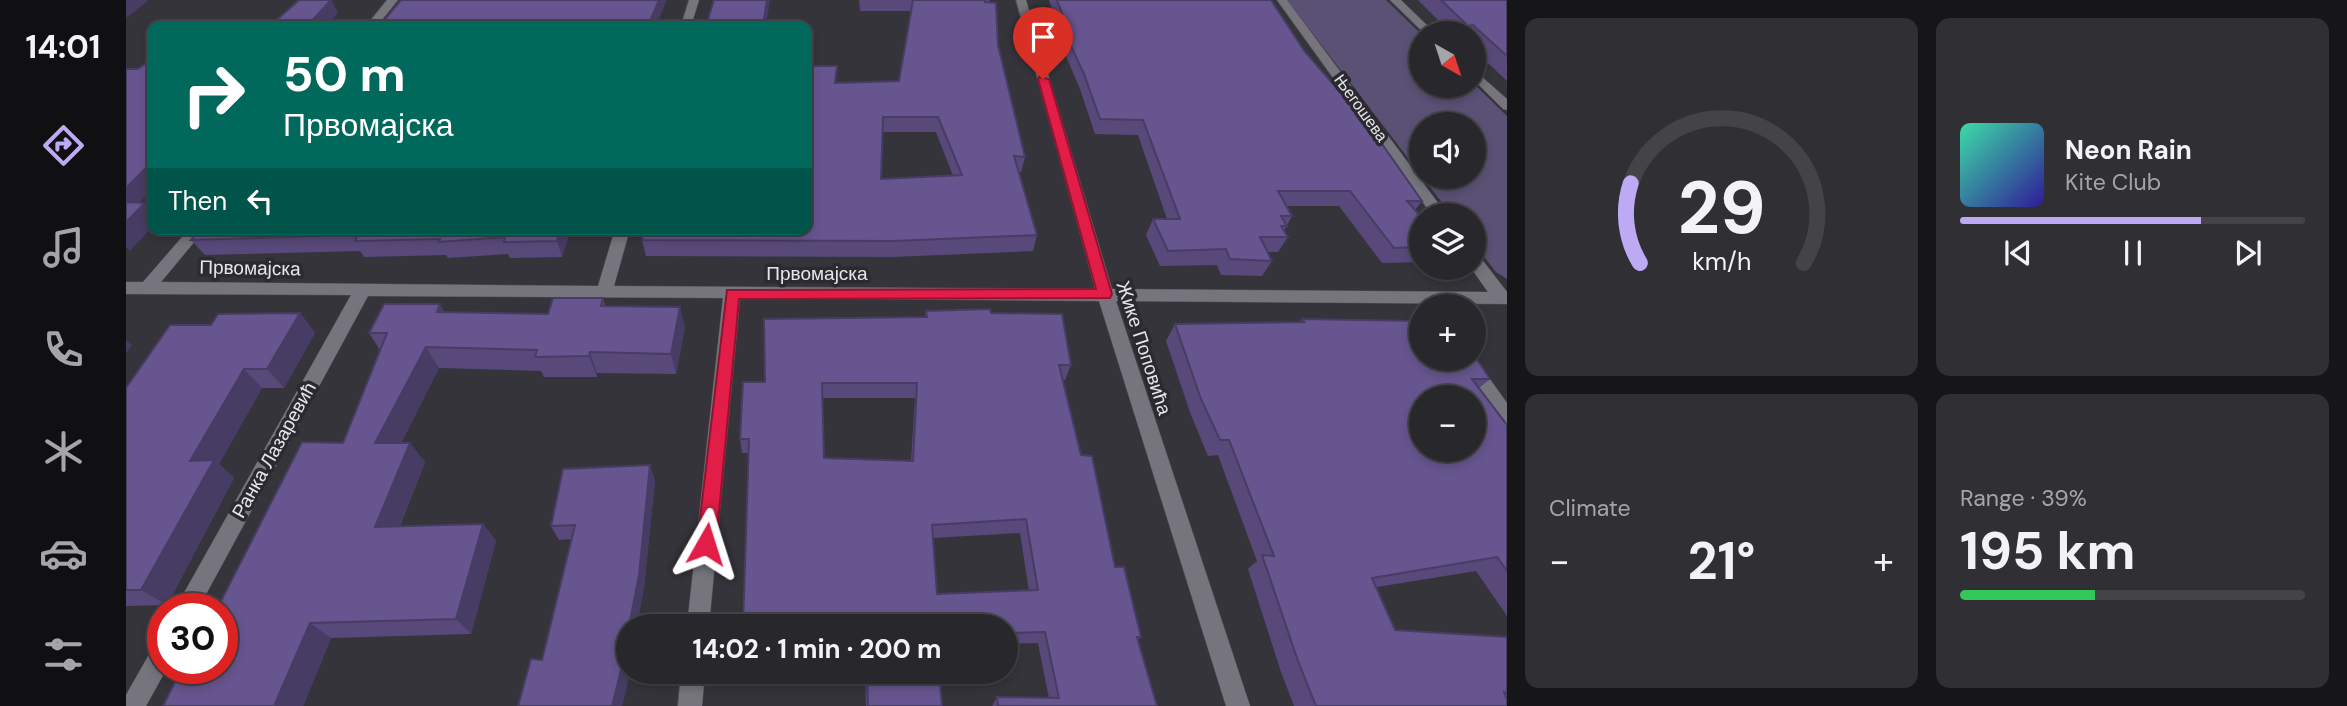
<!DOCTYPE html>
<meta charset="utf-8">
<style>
:root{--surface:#28272c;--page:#302f34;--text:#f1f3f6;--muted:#a5a5a9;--line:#444448;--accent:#bea9f5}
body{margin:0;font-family:"DM Sans",sans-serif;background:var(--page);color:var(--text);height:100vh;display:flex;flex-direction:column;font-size:26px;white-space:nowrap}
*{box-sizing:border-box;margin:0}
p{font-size:23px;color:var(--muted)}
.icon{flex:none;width:38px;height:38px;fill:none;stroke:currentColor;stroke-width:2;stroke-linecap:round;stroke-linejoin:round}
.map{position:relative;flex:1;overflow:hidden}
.side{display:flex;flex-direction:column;gap:18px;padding:18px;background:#161518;width:840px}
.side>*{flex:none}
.banner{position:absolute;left:21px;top:21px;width:665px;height:214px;border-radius:14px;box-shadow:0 4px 10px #0003,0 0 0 2px var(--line);background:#00695c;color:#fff;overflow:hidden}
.needle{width:46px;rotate:141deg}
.controls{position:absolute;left:1283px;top:21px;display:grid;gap:14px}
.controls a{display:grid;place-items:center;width:77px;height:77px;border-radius:50%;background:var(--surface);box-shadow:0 4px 10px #0003,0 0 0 2px var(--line);font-size:35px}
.speed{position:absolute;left:21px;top:593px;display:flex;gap:14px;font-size:35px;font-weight:700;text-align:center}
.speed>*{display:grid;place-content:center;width:91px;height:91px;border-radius:50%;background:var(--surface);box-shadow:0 4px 10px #0003,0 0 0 2px var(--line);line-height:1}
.speed .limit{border:10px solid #d22;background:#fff;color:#111}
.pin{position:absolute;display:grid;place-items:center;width:60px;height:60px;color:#fff;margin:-72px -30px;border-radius:50% 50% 50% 0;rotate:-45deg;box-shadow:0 0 7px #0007}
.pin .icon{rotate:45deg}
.me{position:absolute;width:77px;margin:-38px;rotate:6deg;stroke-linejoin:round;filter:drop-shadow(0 0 5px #0008)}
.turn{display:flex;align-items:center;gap:24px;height:147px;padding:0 21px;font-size:32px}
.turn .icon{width:91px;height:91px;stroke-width:2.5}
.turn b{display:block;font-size:49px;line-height:60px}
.then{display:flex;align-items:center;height:66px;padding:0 21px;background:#0003;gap:14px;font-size:26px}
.big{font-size:52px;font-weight:700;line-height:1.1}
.side .card{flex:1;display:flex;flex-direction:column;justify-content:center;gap:10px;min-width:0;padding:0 24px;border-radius:14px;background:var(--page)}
.side .dial{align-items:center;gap:0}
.dial svg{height:182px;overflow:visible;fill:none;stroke:var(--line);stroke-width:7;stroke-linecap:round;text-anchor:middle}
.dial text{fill:var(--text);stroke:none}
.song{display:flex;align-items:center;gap:21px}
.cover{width:84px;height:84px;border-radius:10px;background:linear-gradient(135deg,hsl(160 70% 55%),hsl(250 70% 35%))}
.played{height:7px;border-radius:4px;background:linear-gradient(90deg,var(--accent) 70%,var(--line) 70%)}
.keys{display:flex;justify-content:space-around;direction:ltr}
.heat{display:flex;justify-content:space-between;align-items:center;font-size:38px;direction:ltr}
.charge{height:10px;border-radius:5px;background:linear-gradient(90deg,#34c759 39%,var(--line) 0)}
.side .tiles{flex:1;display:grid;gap:18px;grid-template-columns:repeat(2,1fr)}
.trip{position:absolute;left:490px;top:614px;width:402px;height:70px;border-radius:35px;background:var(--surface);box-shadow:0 4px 10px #0003,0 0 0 2px var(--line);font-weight:700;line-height:70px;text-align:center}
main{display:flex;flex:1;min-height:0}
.tab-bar{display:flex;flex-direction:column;width:126px;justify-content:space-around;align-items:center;background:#101012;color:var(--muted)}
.tab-bar .icon{width:49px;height:49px}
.tab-bar .on{color:var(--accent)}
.tab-bar b{font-size:32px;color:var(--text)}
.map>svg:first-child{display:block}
</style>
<main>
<nav class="tab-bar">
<b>14:01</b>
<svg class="icon on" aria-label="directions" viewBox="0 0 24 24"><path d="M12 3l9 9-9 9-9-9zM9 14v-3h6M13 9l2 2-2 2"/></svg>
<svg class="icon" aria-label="music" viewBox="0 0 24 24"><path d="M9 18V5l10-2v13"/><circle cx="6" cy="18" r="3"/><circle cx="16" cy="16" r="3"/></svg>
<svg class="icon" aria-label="phone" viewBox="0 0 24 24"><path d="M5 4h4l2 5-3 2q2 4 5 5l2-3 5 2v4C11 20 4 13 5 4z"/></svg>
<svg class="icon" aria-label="climate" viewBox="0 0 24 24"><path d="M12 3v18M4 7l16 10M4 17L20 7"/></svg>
<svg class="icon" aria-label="car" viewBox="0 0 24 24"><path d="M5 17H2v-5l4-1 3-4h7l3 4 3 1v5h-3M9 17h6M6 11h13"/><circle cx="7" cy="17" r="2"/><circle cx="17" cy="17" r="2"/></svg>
<svg class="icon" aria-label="filters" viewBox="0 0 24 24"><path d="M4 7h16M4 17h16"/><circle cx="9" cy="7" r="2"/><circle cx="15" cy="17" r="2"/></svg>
</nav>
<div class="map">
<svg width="1381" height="706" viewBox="0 0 1381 706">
<rect width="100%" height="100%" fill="#35343a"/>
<!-- green -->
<path fill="#5a5174" d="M1161,0h99l35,34v52l53,-2 33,32v163l-11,-7 -22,-28v-29h-22l-30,-38h52v-53h-53v51z"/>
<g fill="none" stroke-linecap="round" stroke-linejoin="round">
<!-- minor casing -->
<g stroke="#515055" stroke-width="1">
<g id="minor">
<path d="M261,0h11l-21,26h-11z"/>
<path d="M563,0h10l-8,26h-10z"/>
<path d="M890,0h10l86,289 376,3 -17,-24h3v-12l6,1 27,35v12l-391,-3 134,405h-24l-127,-405 -359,-3 -31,328h-22l36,-328 -355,-2 -170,313h-23l176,-314 -225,-1v-12h17l46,-53h16l-44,53 437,4 17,-57h15l-16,57 481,3z"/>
<path d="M1151,0h10l160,215h-15z"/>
<path d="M1264,0h11l34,33h-11z"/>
<path d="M1348,70l33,29v11l-4,-1 -29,-29z"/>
<path d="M1348,357l33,46v22l-7,-3 -44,-63z"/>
<path d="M37,640v28h4l-21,38h-20v-11l29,-51z"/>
<path d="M555,672h24l-3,34h-24z"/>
</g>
</g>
<!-- minor -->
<use href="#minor" fill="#76747c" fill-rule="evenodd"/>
</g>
<!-- wall -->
<g fill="#58497a" fill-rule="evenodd">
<path d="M733,0h130l9,45 27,112 -4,15h-2l18,63 -4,16 -140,6 -247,-1 -4,-16 195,-157 62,-2 12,-70h-51zM756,132h54l17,44 -72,3z"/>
<path d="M923,0h223l-1,1 34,51 117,149 -7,9 6,7v45l-39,1 -43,-57h-52l5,10 -8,15 4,6 -10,15h-10l4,9 -10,15 -41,-1 -4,-10 -57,1 -14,-31 7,-16h14l-29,-84 -43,-1 -15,-45 -18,-42 1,-5z"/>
<path d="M1292,0h89v81l-33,-31v-17h-23z"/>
<path d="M74,229h371l-9,28 -52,1 -2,-4 -60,4 -2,-3 -82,2 -4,-6 -155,4 -14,-15z"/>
<path d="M477,298l2,8 80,21 -9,47 -79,-1v4h-53l-3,-6 -102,-3 -38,75 24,19 -25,64 83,-2 13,17 -25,93 -140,4 -28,68h-140l180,-263 37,-93 -11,-17 76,-21 103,2z"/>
<path d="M800,311l65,2 80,52 -6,15h-2l18,75 34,112 26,70 -3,3 19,66h-165l5,-9 52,1 -11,-55 -32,1v-18h-263l6,-173h-7l-2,-14 25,-57 160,-65zM696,398h93l-4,63 -87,-3zM894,533l9,58 -92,3 -4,-56z"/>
<path d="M174,313l15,20 -31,55h-22l-43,76 15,14 -67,127 -41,1v-218l85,-63z"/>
<path d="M1176,319l188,60 -11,9 28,37v191l-31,-45 -99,16 18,43 112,7v69h-213l-13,-34 -33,-103 9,-8 -39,-106 -10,1 -17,-41 -25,-74 9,-17 125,-2z"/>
<path d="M529,480l-11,107 -16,85h2l-8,34h-104l24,-46 29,-121 -12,1 -8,-14z"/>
<path d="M739,672h74l3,34h-76z"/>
</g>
<!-- shaded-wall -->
<g fill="#473c63">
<path d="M0,0h21l1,1 -22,17z"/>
<path d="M205,0l7,13 -11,13h-20z"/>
<path d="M533,0h8l-11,26h-8z"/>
<path d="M641,0h3l-4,26h-3z"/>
<path d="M26,162v28l-24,24 -2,-2v-24z"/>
<path d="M19,203l7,8v16l-22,24 -4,-4v-25z"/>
<path d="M434,229h11l-9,28 -5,-16z"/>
<path d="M314,304l12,21 -15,-13z"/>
<path d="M554,307l5,20 -9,47 -5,-20z"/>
<path d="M174,313l15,20 -31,55 -17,-19z"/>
<path d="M0,340l6,5 -6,8z"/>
<path d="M300,347l13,21 -48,94 -16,-19z"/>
<path d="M464,352l7,21v4l-8,-21z"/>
<path d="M118,369l18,19 -43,76 15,14 -67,127 -26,-15 49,-129z"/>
<path d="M284,443l15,19 -33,82 -17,-17z"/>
<path d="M524,465l5,15 -11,107 -7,39h-8z"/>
<path d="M357,524l13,17 -25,93 -15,-15z"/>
<path d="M184,623l21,15 -28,68h-29z"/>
<path d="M502,633v39h2l-8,34h-10z"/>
</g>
<!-- building -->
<g fill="#66558e" stroke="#473c63" stroke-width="2" fill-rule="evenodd">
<path d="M173,0h32l-24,26h-37z"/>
<path d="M275,0h258l-11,26h-269z"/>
<path d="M588,0h53l-4,26h-57z"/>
<path d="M787,0h72v2l11,1 2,42 27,112 -11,-1 23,79 -143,6 -252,-1 2,-11h163v-163h30l-2,17 64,-2zM757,117h55l24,58 -81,4z"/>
<path d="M931,0h214l34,52 63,72 54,77h-15l14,16v30l-27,1 -44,-57h-72l14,25h-11l6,10h-6l7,11h-28l12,24 -42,-2 -4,-10 -58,2 -15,-32h27l-37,-99 -43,-1 -16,-45 -19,-41h4z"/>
<path d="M1315,0h66v56l-34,-31 -5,1z"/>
<path d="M26,58v104l-26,26v-119h12z"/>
<path d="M0,202l19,1 -19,19z"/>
<path d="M74,229h360l-3,12 -53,1 1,-5 -66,5 1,-3 -85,2 3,-6 -167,5z"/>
<path d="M427,298h50l-2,8 79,1 -9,47 -81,-2 -1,4 -54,1 2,-7 -111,-3 -51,96h35l-35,84 108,-3 -27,95 -146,4 -36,83h-111l19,-38h40v-59h-5l85,-167 41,1 44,-110h-18l15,-29h56l-3,8 111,2z"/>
<path d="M864,309l1,4 71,1 9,51h-12l22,90 11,1 23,111h9l17,70h-4l20,69h-159l-1,-9 62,1 -14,-66 -39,1v-7h-263l6,-187h-9l3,-57h22l-1,-63 163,-2 -1,-6zM696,383h95l-4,78 -89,-3zM900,519l12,71 -101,4 -5,-69z"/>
<path d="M174,313l-33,56h-23l-54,92 24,-1 -73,130h-15v-202l44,-63h41l7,-11z"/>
<path d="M1176,319l119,2v38h53v-4l16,24h-18l35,46v146l-10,-14 -125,21 23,52 112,7v56l-3,-1 3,8v6h-191l-18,-45 -36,-106 12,1 -45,-116h-9l-19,-41 -26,-75 129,-2zM1295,397h53v53h-53z"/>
<path d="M524,465l-11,110 -10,51h-1v7l-4,25 -12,48h-94l13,-47 11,1 33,-135 -24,1 12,-57z"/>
<path d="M741,672h72l3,34h-74z"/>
</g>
<!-- route -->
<path fill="#e11d48" stroke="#92132f" stroke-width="2" d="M913,77l10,2 63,215 -2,4 -371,1 -23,245 -3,6 -7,3 -6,-3 -3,-6 30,-254 369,-1 -58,-210z"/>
<g text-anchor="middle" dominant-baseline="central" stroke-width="7" stroke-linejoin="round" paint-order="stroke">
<!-- far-street labels -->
<g font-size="16" fill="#e6e6ea" stroke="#2b2a30">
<text transform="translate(1235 108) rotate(54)">Његошева</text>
</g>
<!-- street labels -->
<g font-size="19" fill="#e6e6ea" stroke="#2b2a30">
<text transform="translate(124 268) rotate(1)">Првомајска</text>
<text x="691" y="273">Првомајска</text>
<text transform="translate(1018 348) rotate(72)">Жике Поповића</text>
<text transform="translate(148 450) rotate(-61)">Ранка Лазаревић</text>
</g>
</g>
</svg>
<div class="controls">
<a><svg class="needle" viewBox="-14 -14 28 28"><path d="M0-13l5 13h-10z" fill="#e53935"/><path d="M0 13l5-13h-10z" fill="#a5a5a9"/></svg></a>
<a><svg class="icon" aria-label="sound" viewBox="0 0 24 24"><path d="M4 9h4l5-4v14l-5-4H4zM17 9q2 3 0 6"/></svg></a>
<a><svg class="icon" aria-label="layers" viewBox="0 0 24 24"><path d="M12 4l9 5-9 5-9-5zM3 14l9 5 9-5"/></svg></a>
<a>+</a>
<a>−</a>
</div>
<div class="speed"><div class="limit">30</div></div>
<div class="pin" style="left:917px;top:79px;background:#d93025"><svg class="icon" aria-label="arrive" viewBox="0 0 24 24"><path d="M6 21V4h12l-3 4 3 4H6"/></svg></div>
<svg class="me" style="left:580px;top:544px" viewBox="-20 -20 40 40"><path d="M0-17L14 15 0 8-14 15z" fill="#e11d48" stroke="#fff" stroke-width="4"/></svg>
<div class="trip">14:02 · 1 min · 200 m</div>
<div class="banner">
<div class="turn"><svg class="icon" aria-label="right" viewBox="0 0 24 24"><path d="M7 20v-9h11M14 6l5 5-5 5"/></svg><div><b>50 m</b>Првомајска</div></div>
<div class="then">Then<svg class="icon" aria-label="left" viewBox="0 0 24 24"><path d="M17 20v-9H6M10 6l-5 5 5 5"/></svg></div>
</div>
</div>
<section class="side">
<div class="tiles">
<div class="card dial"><svg viewBox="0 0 100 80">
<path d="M14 69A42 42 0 1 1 86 69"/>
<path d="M14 69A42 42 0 0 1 10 34" stroke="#bea9f5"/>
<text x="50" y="56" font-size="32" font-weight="700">29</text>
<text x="50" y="72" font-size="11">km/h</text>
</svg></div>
<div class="card">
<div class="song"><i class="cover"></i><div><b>Neon Rain</b><p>Kite Club</p></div></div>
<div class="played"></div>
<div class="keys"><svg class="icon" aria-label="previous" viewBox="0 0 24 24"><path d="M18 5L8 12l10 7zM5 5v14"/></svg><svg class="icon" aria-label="pause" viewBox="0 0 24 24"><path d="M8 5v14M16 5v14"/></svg><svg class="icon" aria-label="next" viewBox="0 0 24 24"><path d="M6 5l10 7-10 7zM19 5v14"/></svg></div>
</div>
<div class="card"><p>Climate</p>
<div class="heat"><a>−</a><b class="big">21°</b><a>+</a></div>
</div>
<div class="card"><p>Range · 39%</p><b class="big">195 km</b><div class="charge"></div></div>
</div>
</section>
</main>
